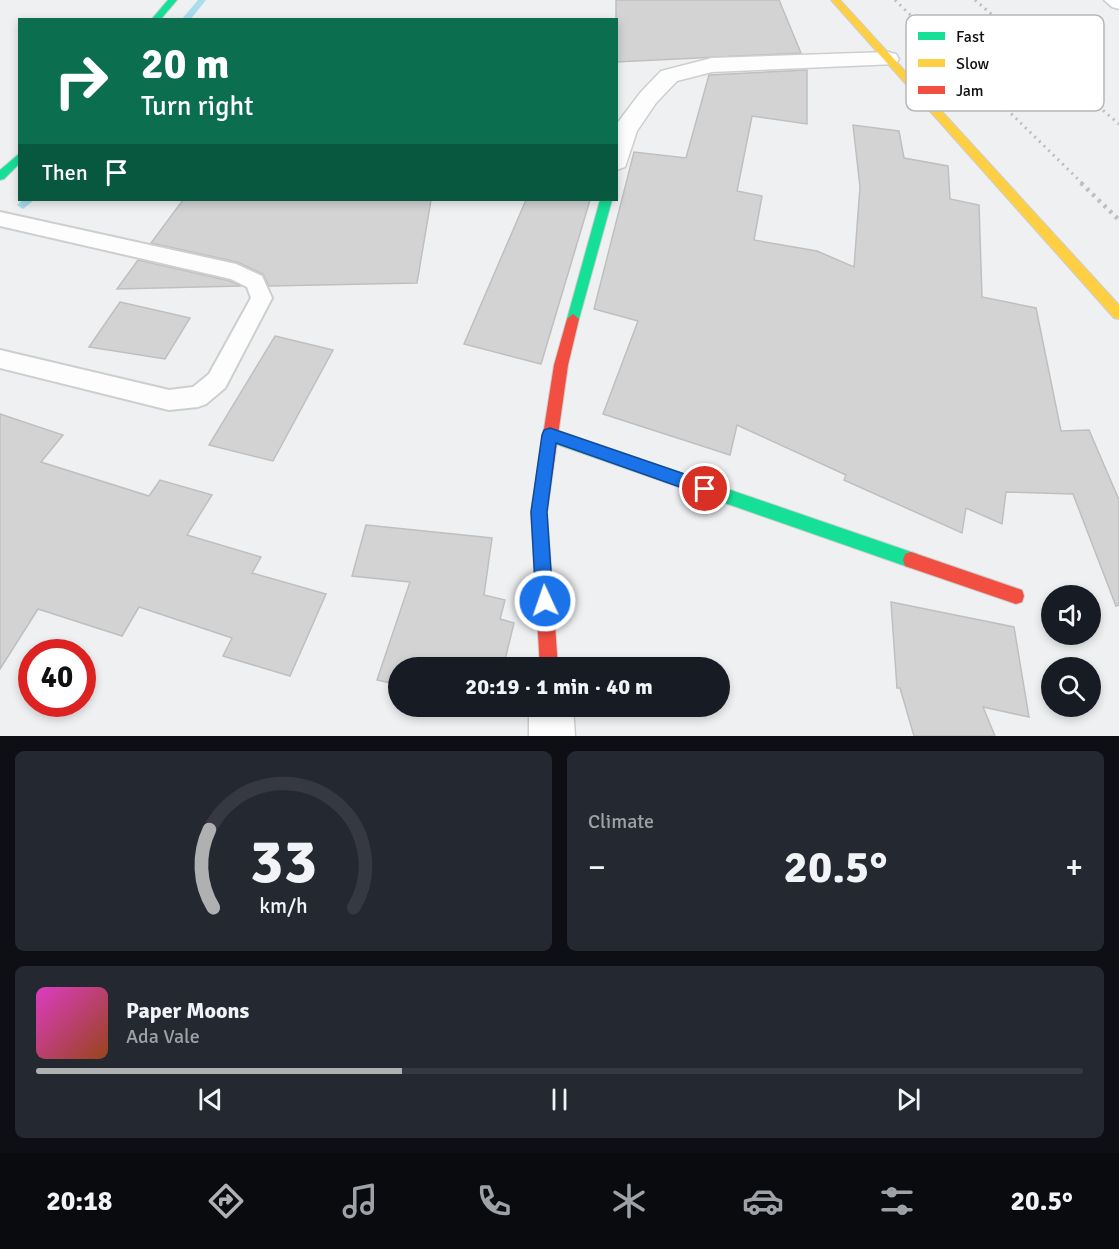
<!DOCTYPE html>
<meta charset="utf-8">
<style>
:root{--surface:#171b24;--page:#242831;--text:#f1f3f6;--muted:#9ea1a6;--line:#363941;--accent:#afb0b2}
body{margin:0;font-family:Signika,sans-serif;background:var(--page);color:var(--text);height:100vh;display:flex;flex-direction:column;font-size:22px;white-space:nowrap}
*{box-sizing:border-box;margin:0}
p{font-size:20px;color:var(--muted)}
.icon{flex:none;width:33px;height:33px;fill:none;stroke:currentColor;stroke-width:2;stroke-linecap:round;stroke-linejoin:round}
.map{position:relative;height:736px;overflow:hidden}
.side{display:flex;flex-direction:column;gap:15px;padding:15px;background:#0d0f14;flex:1}
.side>*{flex:none}
.banner{position:absolute;left:18px;top:18px;width:600px;height:183px;border-radius:0px;box-shadow:0 3px 9px #0003;background:#0b6e4f;color:#fff;overflow:hidden}
.buttons{position:absolute;left:1041px;top:585px;display:grid;gap:12px}
.buttons a{display:grid;place-items:center;width:60px;height:60px;border-radius:50%;background:var(--surface);box-shadow:0 3px 9px #0003;font-size:30px}
.speed{position:absolute;left:18px;top:639px;display:flex;gap:12px;font-size:30px;font-weight:700;text-align:center}
.speed>*{display:grid;place-content:center;width:78px;height:78px;border-radius:50%;background:var(--surface);box-shadow:0 3px 9px #0003;line-height:1}
.speed .limit{border:9px solid #d22;background:#fff;color:#111}
.pin{position:absolute;display:grid;place-items:center;width:51px;height:51px;color:#fff;margin:-26px;border:3px solid #fff;border-radius:50%;box-shadow:0 2px 6px #0007}
.me{position:absolute;width:66px;margin:-33px;rotate:357deg;stroke-linejoin:round;filter:drop-shadow(0 0 4px #0008)}
.turn{display:flex;align-items:center;gap:21px;height:126px;padding:0 24px;font-size:27px}
.turn .icon{width:78px;height:78px;stroke-width:2.5}
.turn b{display:block;font-size:42px;line-height:51px}
.then{display:flex;align-items:center;height:57px;padding:0 24px;background:#0003;gap:12px;font-size:22px}
.big{font-size:45px;font-weight:800;line-height:1.1}
.side .widget{flex:1;display:flex;flex-direction:column;justify-content:center;gap:9px;min-width:0;padding:0 21px;border-radius:9px;background:var(--page)}
.side .dial{align-items:center;gap:0}
.dial svg{height:156px;overflow:visible;fill:none;stroke:var(--line);stroke-width:7;stroke-linecap:round;text-anchor:middle}
.dial text{fill:var(--text);stroke:none}
.song{display:flex;align-items:center;gap:18px}
.cover{width:72px;height:72px;border-radius:9px;background:linear-gradient(135deg,hsl(310 70% 55%),hsl(20 70% 35%))}
.played{height:6px;border-radius:3px;background:linear-gradient(90deg,var(--accent) 35%,var(--line) 35%)}
.keys{display:flex;justify-content:space-around;direction:ltr}
.heat{display:flex;justify-content:space-between;align-items:center;font-size:33px;direction:ltr}
.side .tiles{flex:1;display:grid;gap:15px;grid-template-columns:1fr 1fr}
.widget:last-child{grid-column:span 2}
.trip{position:absolute;left:388px;top:657px;width:342px;height:60px;border-radius:30px;background:var(--surface);box-shadow:0 3px 9px #0003;font-weight:800;line-height:60px;text-align:center}
.tab-bar{display:flex;height:96px;justify-content:space-around;align-items:center;background:#090b0e;color:var(--muted)}
.tab-bar .icon{width:42px;height:42px}
.tab-bar .selected{color:var(--accent)}
.tab-bar b{font-size:27px;color:var(--text)}
.map>svg:first-child{display:block}
</style>
<div class="map">
<svg width="1119" height="736" viewBox="0 0 1119 736">
<rect width="100%" height="100%" fill="#eff0f2"/>
<g fill="none" stroke-linecap="round" stroke-linejoin="round">
<!-- stream -->
<g fill="#a9dcec" fill-rule="evenodd">
<path d="M198,0h8l-16,20h-9z"/>
<path d="M22,200h12l-11,9 -6,-4z"/>
</g>
</g>
<!-- building -->
<g fill="#d4d3d4" stroke="#bfbfc0" stroke-width="1.5">
<path d="M616,0h163l22,53 -185,9z"/>
<path d="M807,70v54l-55,-8 -15,75 25,5 -8,44 63,11 37,16 6,-80 -7,-62 46,6 5,27 44,8 2,33 29,6 3,92 54,11 25,123 28,-1 30,70v105l-3,1 -43,-112 -67,-2 -4,32 -36,-16 -4,25 -118,-53 2,-5 -109,-50 -7,30 -127,-41 35,-93 -44,-12 40,-157 52,6 23,-83z"/>
<path d="M183,200h248l-14,83 -148,3 -6,-12 -26,-12 -86,-19z"/>
<path d="M526,200h64l-49,164 -77,-20z"/>
<path d="M138,260l92,21 11,5 -124,3z"/>
<path d="M120,302l70,16 -25,41 -76,-12z"/>
<path d="M275,336l58,14 -60,111 -64,-16z"/>
<path d="M0,414l63,21 -22,27 108,34 11,-16 52,15 -25,40 74,22 -9,16 74,21 -36,82 -67,-20 9,-18 -93,-31 -17,29 -84,-27 -38,60z"/>
<path d="M366,525l126,13 -8,57 21,5 -5,19 14,4 -11,45h-104v17l-22,-5 33,-98 -58,-6z"/>
<path d="M891,602l123,25 15,90 -46,-10 12,29h-81l-14,-48h-3z"/>
</g>
<g fill="none" stroke-linecap="round" stroke-linejoin="round">
<!-- lane casing -->
<g stroke="#cdcece" stroke-width="4">
<path id="lane" d="M0,212l236,52 26,12 10,22 -47,90 -19,16 -8,3 -29,3 -169,-42v-18l169,40 24,-3 16,-13 42,-76 -4,-11 -16,-8 -231,-53z"/>
</g>
<!-- street casing -->
<g stroke="#cdcece" stroke-width="3">
<g id="street">
<path d="M1104,0h15v9l-7,-2z"/>
<path d="M888,52l8,2 3,5 -3,5 -184,8 -35,9 -21,22 -19,28 -12,36 -9,3v-45l24,-32 21,-22 51,-13z"/>
<path d="M529,706h44l2,30h-46z"/>
</g>
</g>
<!-- fast casing -->
<g stroke="#cdcece" stroke-width="2">
<g id="fast">
<path d="M168,0h9l-17,20h-9z"/>
<path d="M20,153v10l-16,16 -4,1v-10z"/>
<path d="M600,200h12l-33,119 -6,5 -6,-5z"/>
<path d="M550,428l361,124 6,2 2,6 -2,6 -6,2 -361,-126 -5,-2 -2,-5 2,-5z"/>
</g>
</g>
<!-- slow casing -->
<g stroke="#cdcece" stroke-width="2">
<path id="slow" d="M831,0h9l279,305v14l-5,-1z"/>
</g>
<!-- jam casing -->
<g stroke="#cdcece" stroke-width="2">
<g id="jam">
<path d="M573,314l6,5 -11,46 -21,147 11,156h-18l-9,-156 23,-147 13,-46z"/>
<path d="M911,552l111,38 2,6 -2,6 -6,2 -111,-38 -2,-6 2,-6z"/>
</g>
</g>
<!-- lane -->
<use href="#lane" fill="#fdfdfd" fill-rule="evenodd"/>
<!-- street -->
<use href="#street" fill="#fdfdfd" fill-rule="evenodd"/>
<!-- fast -->
<use href="#fast" fill="#16e098" fill-rule="evenodd"/>
<!-- slow -->
<use href="#slow" fill="#ffcf43" fill-rule="evenodd"/>
<!-- jam -->
<use href="#jam" fill="#f24e42" fill-rule="evenodd"/>
<!-- rail-far1 -->
<g stroke="#bebebe" stroke-width="3" stroke-dasharray="2 4.5" stroke-linecap="butt">
<path d="M895,0l188,184"/>
<path d="M975,0l144,124"/>
</g>
<!-- rail -->
<path stroke="#bebebe" stroke-width="4.5" stroke-dasharray="3 5" stroke-linecap="butt" d="M1081,183l38,37"/>
</g>
<!-- route -->
<path fill="#1a73e8" stroke="#114b97" stroke-width="1.5" d="M550,428l155,53 6,2 2,6 -2,5 -6,2 -149,-53 -9,69 6,89 -2,6 -6,2 -6,-2 -3,-6 -5,-89 11,-77 2,-5z"/>
<!-- legend -->
<rect x="906" y="15" width="198" height="96" rx="9" fill="#fff" stroke="#b7b7b8" stroke-width="1.5"/>
<rect x="918" y="32" width="27" height="8" fill="#16e098"/>
<rect x="918" y="59" width="27" height="8" fill="#ffcf43"/>
<rect x="918" y="86" width="27" height="8" fill="#f24e42"/>
<g font-size="16" fill="#101011">
<text x="956" y="42">Fast</text>
<text x="956" y="69">Slow</text>
<text x="956" y="96">Jam</text>
</g>
</svg>
<div class="buttons">
<a><svg class="icon" aria-label="sound" viewBox="0 0 24 24"><path d="M4 9h4l5-4v14l-5-4H4zM17 9q2 3 0 6"/></svg></a>
<a><svg class="icon" aria-label="search" viewBox="0 0 24 24"><circle cx="10" cy="10" r="6"/><path d="M15 15l6 6"/></svg></a>
</div>
<div class="speed"><div class="limit">40</div></div>
<div class="pin" style="left:705px;top:489px;background:#d93025"><svg class="icon" aria-label="arrive" viewBox="0 0 24 24"><path d="M6 21V4h12l-3 4 3 4H6"/></svg></div>
<svg class="me" style="left:545px;top:601px" viewBox="-20 -20 40 40"><circle r="17" fill="#1a73e8" stroke="#fff" stroke-width="3"/><path d="M0-11L8 9 0 5-8 9z" fill="#fff"/></svg>
<div class="trip">20:19 · 1 min · 40 m</div>
<div class="banner">
<div class="turn"><svg class="icon" aria-label="right" viewBox="0 0 24 24"><path d="M7 20v-9h11M14 6l5 5-5 5"/></svg><div><b>20 m</b>Turn right</div></div>
<div class="then">Then<svg class="icon" aria-label="arrive" viewBox="0 0 24 24"><path d="M6 21V4h12l-3 4 3 4H6"/></svg></div>
</div>
</div>
<section class="side">
<div class="tiles">
<div class="widget dial"><svg viewBox="0 0 100 80">
<path d="M14 69A42 42 0 1 1 86 69"/>
<path d="M14 69A42 42 0 0 1 12 29" stroke="#afb0b2"/>
<text x="50" y="56" font-size="32" font-weight="700">33</text>
<text x="50" y="72" font-size="11">km/h</text>
</svg></div>
<div class="widget"><p>Climate</p>
<div class="heat"><a>−</a><b class="big">20.5°</b><a>+</a></div>
</div>
<div class="widget">
<div class="song"><i class="cover"></i><div><b>Paper Moons</b><p>Ada Vale</p></div></div>
<div class="played"></div>
<div class="keys"><svg class="icon" aria-label="previous" viewBox="0 0 24 24"><path d="M18 5L8 12l10 7zM5 5v14"/></svg><svg class="icon" aria-label="pause" viewBox="0 0 24 24"><path d="M8 5v14M16 5v14"/></svg><svg class="icon" aria-label="next" viewBox="0 0 24 24"><path d="M6 5l10 7-10 7zM19 5v14"/></svg></div>
</div>
</div>
</section>
<nav class="tab-bar">
<b>20:18</b>
<svg class="icon selected" aria-label="directions" viewBox="0 0 24 24"><path d="M12 3l9 9-9 9-9-9zM9 14v-3h6M13 9l2 2-2 2"/></svg>
<svg class="icon" aria-label="music" viewBox="0 0 24 24"><path d="M9 18V5l10-2v13"/><circle cx="6" cy="18" r="3"/><circle cx="16" cy="16" r="3"/></svg>
<svg class="icon" aria-label="phone" viewBox="0 0 24 24"><path d="M5 4h4l2 5-3 2q2 4 5 5l2-3 5 2v4C11 20 4 13 5 4z"/></svg>
<svg class="icon" aria-label="climate" viewBox="0 0 24 24"><path d="M12 3v18M4 7l16 10M4 17L20 7"/></svg>
<svg class="icon" aria-label="car" viewBox="0 0 24 24"><path d="M5 17H2v-5l4-1 3-4h7l3 4 3 1v5h-3M9 17h6M6 11h13"/><circle cx="7" cy="17" r="2"/><circle cx="17" cy="17" r="2"/></svg>
<svg class="icon" aria-label="filters" viewBox="0 0 24 24"><path d="M4 7h16M4 17h16"/><circle cx="9" cy="7" r="2"/><circle cx="15" cy="17" r="2"/></svg>
<b>20.5°</b>
</nav>
